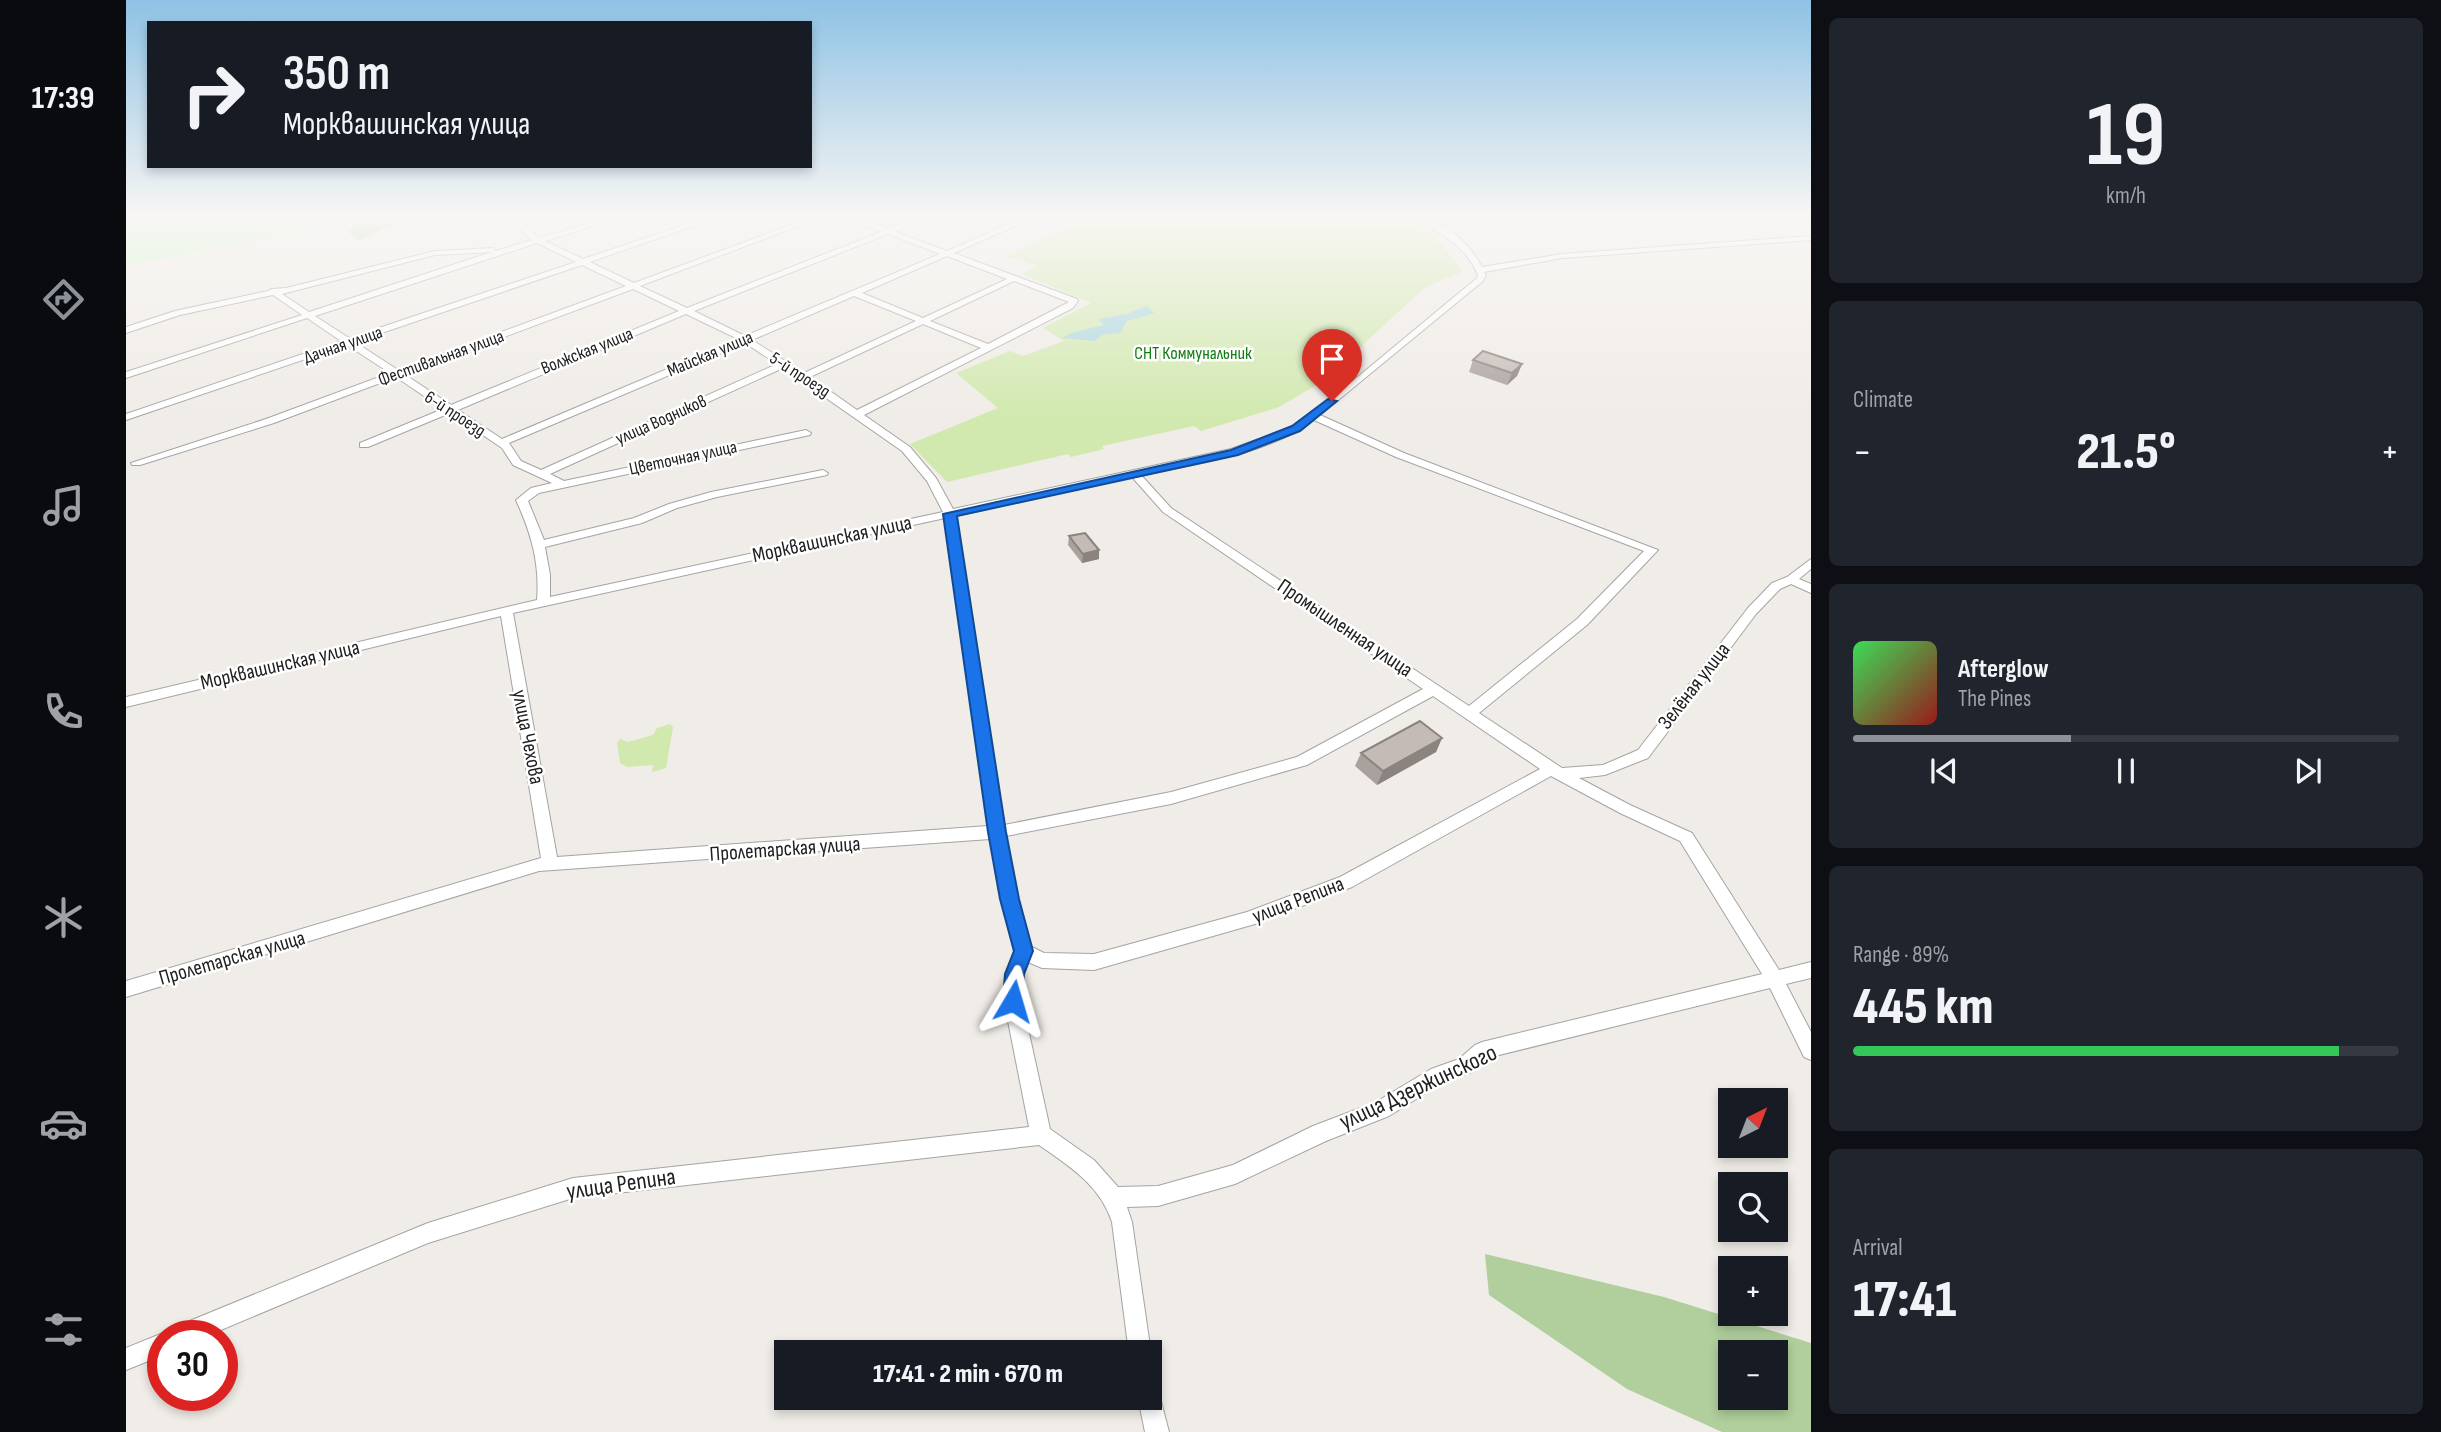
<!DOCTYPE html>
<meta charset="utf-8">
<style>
:root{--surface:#171b24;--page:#20242c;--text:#f1f3f6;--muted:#9ea1a6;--line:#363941;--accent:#8c9099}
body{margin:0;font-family:"Sofia Sans Condensed",sans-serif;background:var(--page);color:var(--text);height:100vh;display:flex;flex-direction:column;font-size:26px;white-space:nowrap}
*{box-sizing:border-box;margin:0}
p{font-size:23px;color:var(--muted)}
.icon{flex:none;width:38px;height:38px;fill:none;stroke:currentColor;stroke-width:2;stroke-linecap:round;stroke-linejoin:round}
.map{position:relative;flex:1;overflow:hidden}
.panel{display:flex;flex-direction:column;gap:18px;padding:18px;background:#0d0f14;width:630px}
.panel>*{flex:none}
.guide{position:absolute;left:21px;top:21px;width:665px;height:147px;border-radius:0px;box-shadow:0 4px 10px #0003;background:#171b24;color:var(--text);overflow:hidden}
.needle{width:46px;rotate:42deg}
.tools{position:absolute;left:1592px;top:1088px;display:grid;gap:14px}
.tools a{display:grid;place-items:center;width:70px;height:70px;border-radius:0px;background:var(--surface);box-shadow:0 4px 10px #0003;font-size:35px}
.speed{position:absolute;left:21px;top:1320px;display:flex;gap:14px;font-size:35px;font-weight:700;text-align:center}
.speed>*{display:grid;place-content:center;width:91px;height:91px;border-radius:50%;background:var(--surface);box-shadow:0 4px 10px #0003;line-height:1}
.speed .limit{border:10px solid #d22;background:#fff;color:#111}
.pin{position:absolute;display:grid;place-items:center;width:60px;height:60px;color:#fff;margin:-72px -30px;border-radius:50% 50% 50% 0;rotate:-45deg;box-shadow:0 0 7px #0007}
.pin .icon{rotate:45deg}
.me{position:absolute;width:77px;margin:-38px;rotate:7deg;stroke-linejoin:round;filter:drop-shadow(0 0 5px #0008)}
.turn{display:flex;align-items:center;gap:24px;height:147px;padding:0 21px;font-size:32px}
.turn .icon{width:91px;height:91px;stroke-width:2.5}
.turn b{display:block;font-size:49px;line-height:60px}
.big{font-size:52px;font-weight:800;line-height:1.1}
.panel .widget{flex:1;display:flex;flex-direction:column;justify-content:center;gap:10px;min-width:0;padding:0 24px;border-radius:10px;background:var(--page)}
.panel .dial{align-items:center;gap:0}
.dial b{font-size:91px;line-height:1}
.song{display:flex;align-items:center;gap:21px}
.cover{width:84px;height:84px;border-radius:10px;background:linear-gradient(135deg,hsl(130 70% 55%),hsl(0 70% 35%))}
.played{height:7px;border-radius:4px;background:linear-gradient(90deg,var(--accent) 40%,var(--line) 40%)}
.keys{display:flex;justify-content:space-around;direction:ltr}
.heat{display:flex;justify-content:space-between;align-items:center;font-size:38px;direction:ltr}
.charge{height:10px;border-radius:5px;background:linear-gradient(90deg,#34c759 89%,var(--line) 0)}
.trip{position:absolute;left:648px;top:1340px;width:388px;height:70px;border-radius:0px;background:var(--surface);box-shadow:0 4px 10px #0003;font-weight:800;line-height:70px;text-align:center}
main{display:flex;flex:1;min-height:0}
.menu{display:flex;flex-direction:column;width:126px;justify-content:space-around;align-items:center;background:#090b0e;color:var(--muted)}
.menu .icon{width:49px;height:49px}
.menu .active{color:var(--accent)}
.menu b{font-size:32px;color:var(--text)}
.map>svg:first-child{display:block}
</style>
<main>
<nav class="menu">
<b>17:39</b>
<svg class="icon active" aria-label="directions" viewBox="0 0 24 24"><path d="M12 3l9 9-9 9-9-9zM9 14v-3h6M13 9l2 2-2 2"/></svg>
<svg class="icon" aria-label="music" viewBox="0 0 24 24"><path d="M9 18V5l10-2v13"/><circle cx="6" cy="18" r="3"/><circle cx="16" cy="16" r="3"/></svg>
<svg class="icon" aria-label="phone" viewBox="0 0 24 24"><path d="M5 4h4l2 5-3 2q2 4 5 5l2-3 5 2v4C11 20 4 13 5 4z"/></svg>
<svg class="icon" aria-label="climate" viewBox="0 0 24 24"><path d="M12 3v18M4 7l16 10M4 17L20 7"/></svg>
<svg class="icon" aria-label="car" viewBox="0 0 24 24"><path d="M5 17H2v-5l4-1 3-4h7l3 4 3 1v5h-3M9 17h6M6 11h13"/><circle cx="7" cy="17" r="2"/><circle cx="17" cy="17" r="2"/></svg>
<svg class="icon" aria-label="filters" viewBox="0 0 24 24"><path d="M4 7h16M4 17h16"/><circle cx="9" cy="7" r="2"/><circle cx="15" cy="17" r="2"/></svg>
</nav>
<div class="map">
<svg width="1685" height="1432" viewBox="0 0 1685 1432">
<rect width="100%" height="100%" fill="#f0ece7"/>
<!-- grass -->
<g fill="#d1e9ae">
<path d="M966,216h305c45,12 38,25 66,55l-40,18 -98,91 -46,27 -78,24 -7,-5 -92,20 2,3 -33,8 -3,-3 -121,28 -37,-38 88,-36 -42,-35 54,-22 13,5 41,-15 -21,-13 48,-25 -70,-29 15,-8 -30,-10z"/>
<path d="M544,724l3,3 -7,41 -14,4 1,-7 -26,2 -7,-4 -3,-20 3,-4 8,3 25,-7 4,-7z"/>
</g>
<!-- forest -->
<g fill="#b0cf9c" fill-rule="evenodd">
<path d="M0,216h295l2,4 -40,9 -24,12 -11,-9 15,-13z"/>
<path d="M1359,1254l179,43 147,46v89h-89l-95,-43 -138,-94zM1605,1353h45v45h-45z"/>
</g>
<!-- park -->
<path fill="#c6f9c5" d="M0,216h259l-259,50z"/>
<!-- water -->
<path fill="#a8d6dd" d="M1020,306l9,7 -28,8 -7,12 -18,2 -7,6 -33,-3 9,-5 33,-8 -6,-6 29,-5z"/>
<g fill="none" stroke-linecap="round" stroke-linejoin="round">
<!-- minor casing -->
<g stroke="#a4a4a4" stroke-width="2">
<g id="minor">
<path d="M380,216h8l25,22 75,-22h12l-81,25 38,18 128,-43h11l-132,46 44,21 181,-67h10l-185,70 47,22 194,-76 -38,-16h10l35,13 33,-13h10l-36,16 52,19 81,-35h10l-84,37 123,46 1,2 -5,7 -209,107 46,32 26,31 17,31 278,-60 61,-22 56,-42 129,-107 1,-3c-14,-32 -39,-42 -67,-59 29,0 58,26 71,51l80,-13 249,-18v4l-249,18 -78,14 2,3 -3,6 -163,134 84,38 254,97 -71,75 -108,88 83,55 41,-3 35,-15 110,-142 24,-25 15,-6 24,-18v10l-12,10 12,5v9l-20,-9 -11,5 -24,25 -108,144 -43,17 -26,3 51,27 62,28 87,137 32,-8v16l-25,6 25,48v28l-7,-3 -34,-69 -283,70 -15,14 -29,10 -54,34 -63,25 -91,43 -77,22 -31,1 5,15 19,131 -1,4v-4h-21l-17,-131c-12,-37 -43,-56 -73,-77l-466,53 -145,45 -219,92h-37l3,-8 253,-104 145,-45 456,-51 -25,-126 2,-27 8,-23 -13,-52 -11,-60 -451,32 -413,126v-16l415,-123 -40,-242 -375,91v-10l411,-97c3,-37 -6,-67 -21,-100l15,-12 21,-5 -39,-18 -11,-17 -52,-35 -82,34h-8v-4l83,-34 -47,-32 -122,46 -134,42h-8l-1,-2 135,-44 124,-46 -43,-28 -221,75v-6l215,-73 -34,-23 -181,60v-6l176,-57 -29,-20 -93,20 -54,18v-6l49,-16 93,-20 4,-2 14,-1 149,-37 58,-3 3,3 36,-11zM762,234l52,20 -195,82 -51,-25zM411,243l39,19 -227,76 -34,-22zM366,252l-183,60 -27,-18 153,-39zM821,256l60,23 -84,39 -61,-25zM456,265l44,21 -228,84 -43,-28zM888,281l55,21 -81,42 -58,-23zM507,289l46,22 -228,94 -47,-31zM728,296l62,25 -112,52 -52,-33zM560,314l52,25 -236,100 -44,-29zM797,324l58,24 -124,62 -47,-33zM619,343l32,21 -236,106 -20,-9 -12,-18zM657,368l119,83 25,30 16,31 -393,85v-22l-5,-28 97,-24 35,-15 40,-11 110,-22 1,-2 -5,-3 -112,22 -42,12 -35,14 -90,22 -16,-39 11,-8 271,-58 1,-2 -5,-3 -242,51 -14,-7zM1188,420l82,37 248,94 -67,68 -108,87 -298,-198 -30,-33c54,-11 129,-21 173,-55zM1006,477l31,35 260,177 -126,68 -126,35 -167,33 -48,-309zM819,518l43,308 -431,31 -44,-244zM1307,696l107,73 -200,108 -93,35 -153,42 -50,-1 -14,-7 -13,-47 -11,-63 165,-32 136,-39zM1425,776l69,37 60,28 82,133 -280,68 -7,3 -16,14 -28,10 -55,33 -63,24 -80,39 -75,21 -40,1 -24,-27 -44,-31 -28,-128 2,-27 4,-12 14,6 52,2 161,-46 97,-37z"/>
<path d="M37,1333l6,2h-6v20l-37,15v-22z"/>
<path d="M1024,1386l8,4 11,42h-24l-7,-34h12z"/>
</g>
</g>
<!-- minor -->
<use href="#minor" fill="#fff" fill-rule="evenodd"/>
</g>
<!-- wall -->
<g fill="#a9a19d">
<path d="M1347,360l49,4 -5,12 -10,9 -38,-13z"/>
<path d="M943,536l30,23 -17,4 -14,-18z"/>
<path d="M1316,738l-6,14 -59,33 -22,-19 6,-13z"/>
</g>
<!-- shaded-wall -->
<g fill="#8a837f">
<path d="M1396,364l-5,12 -10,9 5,-12z"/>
<path d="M973,550v9l-17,4 1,-9z"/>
<path d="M1316,738l-6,14 -59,33 6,-14z"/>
</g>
<!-- building -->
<g fill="#c5bbb6" stroke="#8a837f" stroke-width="2">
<path d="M1357,351l39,13 -10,9 -39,-13z"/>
<path d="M959,533l14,17 -16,4 -14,-18z"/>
<path d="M1294,721l22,17 -59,33 -22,-18z"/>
</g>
<!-- sky -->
<linearGradient id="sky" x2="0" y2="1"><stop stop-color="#8ec2e4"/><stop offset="0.52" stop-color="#f8f6f4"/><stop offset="1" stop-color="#f8f6f4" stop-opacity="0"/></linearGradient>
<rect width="1685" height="417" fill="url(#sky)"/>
<!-- route -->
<path fill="#1a73e8" stroke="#114b97" stroke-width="2" d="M1202,399l9,2 -37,30 -62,24 -281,61 49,316 13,67 14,52 -9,23 -4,34 -7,2 -7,-2 -3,-7 2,-27 9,-23 -14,-52 -12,-67 -45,-318 288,-64 61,-24z"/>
<g text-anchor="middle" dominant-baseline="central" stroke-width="5" stroke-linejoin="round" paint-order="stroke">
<!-- far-street labels -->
<g font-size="18" fill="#202020" stroke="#fff">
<text transform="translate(217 345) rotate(-19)">Дачная улица</text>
<text transform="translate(461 351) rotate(-22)">Волжская улица</text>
<text transform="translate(584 354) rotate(-23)">Майская улица</text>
<text transform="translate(315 358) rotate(-20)">Фестивальная улица</text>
<text transform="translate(674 375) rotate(33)">5-й проезд</text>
<text transform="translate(329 414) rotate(33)">6-й проезд</text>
<text transform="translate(535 420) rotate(-24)">улица Водников</text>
<text transform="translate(557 458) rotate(-12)">Цветочная улица</text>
</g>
<!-- far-park labels -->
<g font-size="18" fill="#107e0e" stroke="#fff">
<text x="1067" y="353">СНТ Коммунальник</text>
</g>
<!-- street labels -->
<g font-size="21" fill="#202020" stroke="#fff">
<text transform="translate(706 539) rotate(-12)">Морквашинская улица</text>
<text transform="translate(1219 628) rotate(34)">Промышленная улица</text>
<text transform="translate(154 665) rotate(-13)">Морквашинская улица</text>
<text transform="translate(1568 686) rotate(-52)">Зелёная улица</text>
<text transform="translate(402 737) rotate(79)">улица Чехова</text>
<text transform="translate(659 849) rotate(-4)">Пролетарская улица</text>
<text transform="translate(1172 900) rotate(-21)">улица Репина</text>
<text transform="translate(106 958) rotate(-16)">Пролетарская улица</text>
</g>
<!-- near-street labels -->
<g font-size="24" fill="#202020" stroke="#fff">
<text transform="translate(1292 1087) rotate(-25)">улица Дзержинского</text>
<text transform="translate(495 1184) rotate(-8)">улица Репина</text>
</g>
</g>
</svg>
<div class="tools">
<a><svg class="needle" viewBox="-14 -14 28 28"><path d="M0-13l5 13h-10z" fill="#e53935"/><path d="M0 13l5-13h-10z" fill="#9ea1a6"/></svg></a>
<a><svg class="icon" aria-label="search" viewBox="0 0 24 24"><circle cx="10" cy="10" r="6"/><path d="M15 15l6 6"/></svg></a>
<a>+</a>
<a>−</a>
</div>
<div class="speed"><div class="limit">30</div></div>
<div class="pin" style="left:1206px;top:401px;background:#d93025"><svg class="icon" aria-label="arrive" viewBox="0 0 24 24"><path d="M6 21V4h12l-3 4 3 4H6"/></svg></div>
<svg class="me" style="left:887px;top:1001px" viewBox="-20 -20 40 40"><path d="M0-17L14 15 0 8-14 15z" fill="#1a73e8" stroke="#fff" stroke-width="4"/></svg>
<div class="trip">17:41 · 2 min · 670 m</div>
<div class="guide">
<div class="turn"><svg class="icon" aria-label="right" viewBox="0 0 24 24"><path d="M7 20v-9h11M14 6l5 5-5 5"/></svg><div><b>350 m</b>Морквашинская улица</div></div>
</div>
</div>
<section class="panel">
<div class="widget dial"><b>19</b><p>km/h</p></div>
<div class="widget"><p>Climate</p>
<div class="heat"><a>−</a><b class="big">21.5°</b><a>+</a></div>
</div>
<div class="widget">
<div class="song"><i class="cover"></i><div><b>Afterglow</b><p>The Pines</p></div></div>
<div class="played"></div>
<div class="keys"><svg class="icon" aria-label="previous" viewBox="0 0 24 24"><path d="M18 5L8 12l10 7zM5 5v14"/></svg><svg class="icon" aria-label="pause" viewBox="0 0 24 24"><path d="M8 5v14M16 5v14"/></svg><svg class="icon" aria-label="next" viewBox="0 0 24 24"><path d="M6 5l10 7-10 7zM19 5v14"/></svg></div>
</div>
<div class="widget"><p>Range · 89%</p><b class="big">445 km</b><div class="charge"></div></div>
<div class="widget"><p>Arrival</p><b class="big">17:41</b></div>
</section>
</main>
